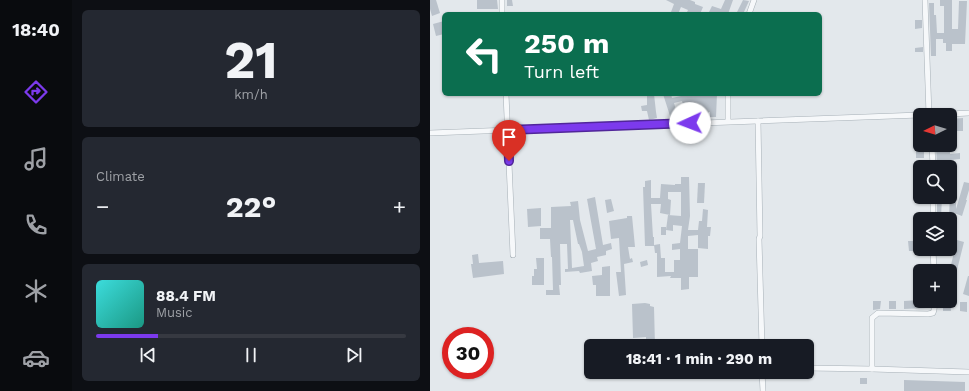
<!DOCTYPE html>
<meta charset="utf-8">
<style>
:root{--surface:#171b24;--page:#242831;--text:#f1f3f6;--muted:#9ea1a6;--line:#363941;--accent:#7c3aed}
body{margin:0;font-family:"Work Sans",sans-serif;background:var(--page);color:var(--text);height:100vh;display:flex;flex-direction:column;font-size:15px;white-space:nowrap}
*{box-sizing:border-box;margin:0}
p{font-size:13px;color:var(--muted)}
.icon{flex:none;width:22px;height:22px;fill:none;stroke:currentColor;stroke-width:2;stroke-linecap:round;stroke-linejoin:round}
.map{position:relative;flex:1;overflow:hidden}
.drawer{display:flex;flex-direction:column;gap:10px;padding:10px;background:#0d0f14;width:358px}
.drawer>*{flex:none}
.hud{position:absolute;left:12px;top:12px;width:380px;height:84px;border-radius:6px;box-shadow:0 1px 3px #0004;background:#0b6e4f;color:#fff;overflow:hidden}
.needle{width:26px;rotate:265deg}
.controls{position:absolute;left:483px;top:108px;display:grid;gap:8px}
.controls a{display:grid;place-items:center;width:44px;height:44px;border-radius:6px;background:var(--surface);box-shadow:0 1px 3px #0004;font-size:20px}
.speed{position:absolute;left:12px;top:327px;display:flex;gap:8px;font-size:20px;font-weight:700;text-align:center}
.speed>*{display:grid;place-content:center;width:52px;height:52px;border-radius:50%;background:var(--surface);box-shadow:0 1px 3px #0004;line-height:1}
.speed .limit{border:6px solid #d22;background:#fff;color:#111}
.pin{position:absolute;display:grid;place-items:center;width:34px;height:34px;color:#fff;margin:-41px -17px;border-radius:50% 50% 50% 0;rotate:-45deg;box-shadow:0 0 4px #0007}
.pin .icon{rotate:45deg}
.me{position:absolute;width:44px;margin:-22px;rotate:268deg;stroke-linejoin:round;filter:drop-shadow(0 0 3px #0008)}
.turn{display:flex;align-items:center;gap:14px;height:84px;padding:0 16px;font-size:18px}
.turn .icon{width:52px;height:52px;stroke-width:2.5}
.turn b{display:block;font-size:28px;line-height:34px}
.big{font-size:30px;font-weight:700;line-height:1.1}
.drawer .card{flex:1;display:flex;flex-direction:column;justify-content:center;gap:6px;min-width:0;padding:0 14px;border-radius:6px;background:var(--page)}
.drawer .dial{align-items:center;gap:0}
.dial b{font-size:52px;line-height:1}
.song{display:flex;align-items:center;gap:12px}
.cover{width:48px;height:48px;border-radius:6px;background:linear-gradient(135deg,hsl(180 70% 55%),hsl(170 70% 35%))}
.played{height:4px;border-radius:2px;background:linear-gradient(90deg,var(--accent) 20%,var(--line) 20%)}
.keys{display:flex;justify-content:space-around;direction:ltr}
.heat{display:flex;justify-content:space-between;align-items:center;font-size:22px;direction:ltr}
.trip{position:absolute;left:154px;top:339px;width:230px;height:40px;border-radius:6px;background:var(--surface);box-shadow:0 1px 3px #0004;font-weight:700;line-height:40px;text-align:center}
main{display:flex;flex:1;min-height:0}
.tabs{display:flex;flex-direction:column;width:72px;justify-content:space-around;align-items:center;background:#090b0e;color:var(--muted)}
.tabs .icon{width:28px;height:28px}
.tabs .selected{color:var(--accent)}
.tabs b{font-size:18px;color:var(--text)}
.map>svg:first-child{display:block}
</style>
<main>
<nav class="tabs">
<b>18:40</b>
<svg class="icon selected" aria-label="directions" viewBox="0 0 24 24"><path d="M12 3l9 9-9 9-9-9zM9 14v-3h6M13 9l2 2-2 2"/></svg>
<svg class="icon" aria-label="music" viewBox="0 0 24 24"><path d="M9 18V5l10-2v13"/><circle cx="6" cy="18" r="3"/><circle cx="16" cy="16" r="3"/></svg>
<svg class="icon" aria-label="phone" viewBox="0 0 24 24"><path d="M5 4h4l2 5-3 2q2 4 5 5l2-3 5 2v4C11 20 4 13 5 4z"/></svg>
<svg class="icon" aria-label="climate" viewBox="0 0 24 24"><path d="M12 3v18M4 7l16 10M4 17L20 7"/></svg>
<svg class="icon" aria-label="car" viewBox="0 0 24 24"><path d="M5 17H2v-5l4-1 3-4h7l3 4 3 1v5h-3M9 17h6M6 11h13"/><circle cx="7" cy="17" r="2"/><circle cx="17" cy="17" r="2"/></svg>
</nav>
<section class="drawer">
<div class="card dial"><b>21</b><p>km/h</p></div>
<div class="card"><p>Climate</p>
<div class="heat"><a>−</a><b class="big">22°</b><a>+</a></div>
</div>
<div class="card">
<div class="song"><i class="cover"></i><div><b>88.4 FM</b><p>Music</p></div></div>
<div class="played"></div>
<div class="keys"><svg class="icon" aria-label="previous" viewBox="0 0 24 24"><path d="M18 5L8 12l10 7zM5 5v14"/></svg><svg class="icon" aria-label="pause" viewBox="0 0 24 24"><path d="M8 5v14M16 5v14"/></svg><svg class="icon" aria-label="next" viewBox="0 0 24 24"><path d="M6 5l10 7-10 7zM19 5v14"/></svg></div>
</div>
</section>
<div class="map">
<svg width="539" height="391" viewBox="0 0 539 391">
<rect width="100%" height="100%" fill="#e3e8ec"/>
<!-- building -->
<g fill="#bac2cb" fill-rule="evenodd">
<path d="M0,0h6l4,13 -8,3 -2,-7z"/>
<path d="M47,0h20l1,9h-21z"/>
<path d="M77,0h5l1,6h-6z"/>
<path d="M236,0h24l5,2v2l8,3 -3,7h-14l2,-4 -7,-3 -3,7h-2l-5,-2 3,-8z"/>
<path d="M295,0h8l-5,14h-20l4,-8 9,3z"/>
<path d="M313,0l6,1 -6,13h-7z"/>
<path d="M510,0h12v29h6l1,-28h8l-2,43h-13v7h-6v-8h-3v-4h-7v17h-5l-2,-53h5v12h2l1,18h7v-27h-4z"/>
<path d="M485,20h7v8l-7,1z"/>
<path d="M14,21v13l-8,2 -3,-12z"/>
<path d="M493,47v5h-8v-4z"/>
<path d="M217,94h7l2,18 1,6 -8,2 -2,-9h-5l-1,-5 6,-1z"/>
<path d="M233,94h8l1,4 9,-2v-2h36l-1,23h-6v-5l-15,4 1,3 -8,1v-2l-7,2 -1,-5 6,-1 -4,-13 -8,2 4,14 -7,2z"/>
<path d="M533,118v13h-13v-12z"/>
<path d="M486,129h4v16h4v13h-8z"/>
<path d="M512,145h8v9l10,-1v6l-10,1v7h-13l-1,-21z"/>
<path d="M251,177h8l1,39 -2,14h10l1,-9h3l1,-12 5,1 -1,17h4l-1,9h-2v13l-10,-1v-13l-10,1v13h10v28h-9v12l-8,1v-12h-11l1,-2 -14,1v-24h-2l-1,-8 6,-1 1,14h4v14h9v-12h6v-11l-8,1v-6l8,-1 2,-17 -9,-1v6l-7,-1 2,-15 13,1v-24h-13v7l3,1 -1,15 -10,-2 1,-9h-10l2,33h1v9h-9l-2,-59h2v-6l6,-1v18h9l1,-14 14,1v-1h6z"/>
<path d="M534,182l5,1v7l-3,10h1l-5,16 -8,-3 -1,5h-4l1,-30h6v21z"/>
<path d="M268,183h7l-1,20h-7z"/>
<path d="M165,197l8,48 8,-2 1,6 -6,2v4l-9,2 1,4 -7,2 1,8 -12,2 -1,-2 -14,1v-3h3l-1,-25h-7l1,41h-2l1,10h-14v-5h7l-1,-33h-1l-1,-18h-10v-11h11v-21l20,-1 -1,-4 8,-1 2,19 8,31 8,-2 -9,-50zM140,220h3l5,24h1l3,8 2,14 -12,2z"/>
<path d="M507,197h5l-1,20h-4z"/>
<path d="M181,199l3,12 -7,2 -2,-13z"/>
<path d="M111,208v18l-13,1 -1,-18z"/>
<path d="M197,216h5l3,31h-7l2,12 2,-1 1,4 -9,2 2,31 -7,1 -3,-24h5l-2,-34 -8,1 -2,-18 18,-3z"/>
<rect x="231" y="227" width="5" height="8"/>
<path d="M527,240l7,2 -13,52h-1v-25z"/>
<path d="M478,241h6v10h-5z"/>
<path d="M48,254l1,9 24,-2 1,13 -31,4 -2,-14h2l-1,-9z"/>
<path d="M106,258h8v27h-12v-9h2v-7h3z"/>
<path d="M217,260l1,5 -7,2 -1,-5z"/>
<path d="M180,266v30h-14v-11h-3l-1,-9 10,-1v-8z"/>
<path d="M538,276h1v20l-6,-2z"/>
<path d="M490,300v1h5l1,7 -22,1v-8z"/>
<path d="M443,301h8l-1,8 -7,1z"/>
<rect x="459" y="301" width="7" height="8"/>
<path d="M513,301h7l1,10h-8z"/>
<path d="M530,302h7v10l-7,-1z"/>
<path d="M215,303l5,1v2l4,1 1,39h-9v-9l-13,1 -1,-34z"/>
<rect x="430" y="378" width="7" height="6"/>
<path d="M474,380l61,2v9h-61z"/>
</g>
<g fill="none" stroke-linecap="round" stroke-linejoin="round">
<!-- street casing -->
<g stroke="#a7b0b7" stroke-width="6">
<g id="street">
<path d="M72,0v14"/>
<path d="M495,0l4,115"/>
<path d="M319,14l5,-14"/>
<path d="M76,94l7,161"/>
<path d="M298,94v27"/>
<path d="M500,115l39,-2"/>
<path d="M328,121l2,115 -1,3 3,107"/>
<path d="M0,133l490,-18"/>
<path d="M502,145l1,22"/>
<path d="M503,197v22"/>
<path d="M503,249l1,22"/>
<path d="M377,368l65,1 97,3"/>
<path d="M442,369v-51l6,-5 50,1 5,-1 1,-3 1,-9"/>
<path d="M332,372l1,19"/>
</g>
</g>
<!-- street -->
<use href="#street" stroke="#f6f8fa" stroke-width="5"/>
</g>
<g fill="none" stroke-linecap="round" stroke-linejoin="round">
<!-- route casing -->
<g stroke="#51269a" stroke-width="10">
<path id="route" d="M79,161l-1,-31 182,-7"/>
</g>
<!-- route -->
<use href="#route" stroke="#7c3aed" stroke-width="7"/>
</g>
</svg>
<div class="controls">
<a><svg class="needle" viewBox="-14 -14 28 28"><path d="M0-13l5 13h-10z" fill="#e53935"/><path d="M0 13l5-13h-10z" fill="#9ea1a6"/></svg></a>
<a><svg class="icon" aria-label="search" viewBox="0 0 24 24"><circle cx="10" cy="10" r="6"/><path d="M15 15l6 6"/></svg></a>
<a><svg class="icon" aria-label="layers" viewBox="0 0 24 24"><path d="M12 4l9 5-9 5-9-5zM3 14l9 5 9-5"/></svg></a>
<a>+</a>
</div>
<div class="speed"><div class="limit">30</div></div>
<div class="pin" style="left:79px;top:161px;background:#d93025"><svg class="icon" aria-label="arrive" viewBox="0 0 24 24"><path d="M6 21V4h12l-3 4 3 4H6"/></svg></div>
<svg class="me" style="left:260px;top:123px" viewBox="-20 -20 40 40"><circle r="19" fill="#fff"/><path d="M0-13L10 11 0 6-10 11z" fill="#7c3aed"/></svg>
<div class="trip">18:41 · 1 min · 290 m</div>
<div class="hud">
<div class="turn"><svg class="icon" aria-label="left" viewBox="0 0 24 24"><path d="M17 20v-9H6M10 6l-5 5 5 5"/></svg><div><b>250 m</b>Turn left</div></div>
</div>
</div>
</main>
